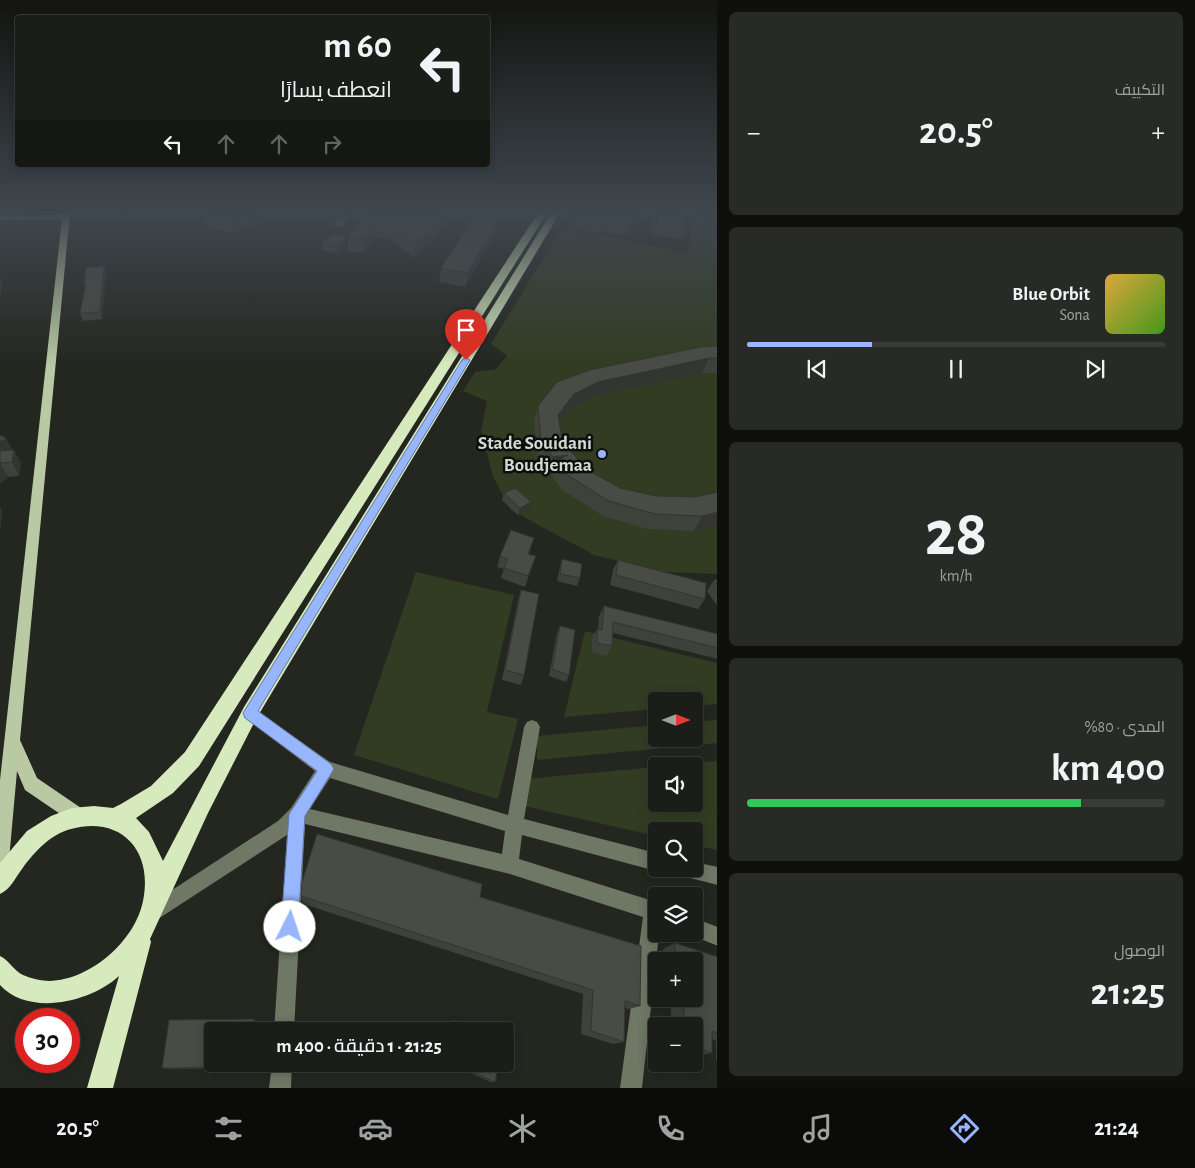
<!DOCTYPE html>
<html lang="ar">
<meta charset="utf-8">
<style>
:root{--surface:#1b1d18;--page:#282a25;--text:#f1f3f6;--muted:#a0a2a2;--line:#393b37;--accent:#97b6fd}
body{margin:0;font-family:"Alegreya Sans",Cairo,sans-serif;background:var(--page);color:var(--text);direction:rtl;height:100vh;display:flex;flex-direction:column;font-size:19px;white-space:nowrap}
*{box-sizing:border-box;margin:0}
p{font-size:16px;color:var(--muted)}
.icon{flex:none;width:28px;height:28px;fill:none;stroke:currentColor;stroke-width:2;stroke-linecap:round;stroke-linejoin:round}
.map{position:relative;flex:1;overflow:hidden;direction:ltr}
.panel{display:flex;flex-direction:column;gap:12px;padding:12px;background:#0f100d;width:478px}
.panel>*{flex:none}
.top-card{position:absolute;left:15px;top:15px;width:475px;height:152px;border-radius:5px;box-shadow:0 2px 12px #0003,0 0 0 1px var(--line);direction:rtl;background:#1b1d18;color:var(--text);overflow:hidden}
.needle{width:32px;rotate:90deg}
.tools{position:absolute;left:648px;top:692px;display:grid;gap:10px}
.tools a{display:grid;place-items:center;width:55px;height:55px;border-radius:5px;background:var(--surface);box-shadow:0 2px 12px #0003,0 0 0 1px var(--line);font-size:25px}
.speed{position:absolute;left:15px;top:1008px;display:flex;gap:10px;font-size:25px;font-weight:700;text-align:center}
.speed>*{display:grid;place-content:center;width:65px;height:65px;border-radius:50%;background:var(--surface);box-shadow:0 2px 12px #0003,0 0 0 1px var(--line);line-height:1}
.speed .limit{border:8px solid #d22;background:#fff;color:#111}
.pin{position:absolute;display:grid;place-items:center;width:42px;height:42px;color:#fff;margin:-51px -21px;border-radius:50% 50% 50% 0;rotate:-45deg;box-shadow:0 0 5px #0007}
.pin .icon{rotate:45deg}
.me{position:absolute;width:55px;margin:-28px;rotate:4deg;stroke-linejoin:round;filter:drop-shadow(0 0 4px #0008)}
.turn{display:flex;align-items:center;gap:18px;height:105px;padding:0 15px;font-size:22px}
.turn .icon{width:65px;height:65px;stroke-width:2.5}
.turn b{display:block;font-size:35px;line-height:42px}
.lanes{display:flex;align-items:center;height:48px;padding:0 15px;background:#0003;justify-content:center;gap:25px;direction:ltr}
.lanes .off{opacity:.35}
.big{font-size:38px;font-weight:600;line-height:1.1}
.panel .card{flex:1;display:flex;flex-direction:column;justify-content:center;gap:8px;min-width:0;padding:0 18px;border-radius:8px;background:var(--page)}
.panel .dial{align-items:center;gap:0}
.dial b{font-size:65px;line-height:1}
.song{display:flex;align-items:center;gap:15px}
.cover{width:60px;height:60px;border-radius:8px;background:linear-gradient(135deg,hsl(40 70% 55%),hsl(100 70% 35%))}
.played{height:5px;border-radius:2px;background:linear-gradient(90deg,var(--accent) 30%,var(--line) 30%)}
.keys{display:flex;justify-content:space-around;direction:ltr}
.heat{display:flex;justify-content:space-between;align-items:center;font-size:28px;direction:ltr}
.charge{height:8px;border-radius:4px;background:linear-gradient(90deg,#34c759 80%,var(--line) 0)}
.trip{position:absolute;left:204px;top:1022px;width:310px;height:50px;border-radius:5px;background:var(--surface);box-shadow:0 2px 12px #0003,0 0 0 1px var(--line);font-weight:600;line-height:50px;text-align:center;direction:rtl}
.tabs{display:flex;height:80px;justify-content:space-around;align-items:center;background:#0b0c0a;color:var(--muted)}
.tabs .icon{width:35px;height:35px}
.tabs .on{color:var(--accent)}
.tabs b{font-size:22px;color:var(--text)}
main{display:flex;flex:1;min-height:0}
.map>svg:first-child{display:block}
</style>
<main>
<section class="panel">
<div class="card"><p>التكييف</p>
<div class="heat"><a>−</a><b class="big">20.5°</b><a>+</a></div>
</div>
<div class="card">
<div class="song"><i class="cover"></i><div><b>Blue Orbit</b><p>Sona</p></div></div>
<div class="played"></div>
<div class="keys"><svg class="icon" aria-label="previous" viewBox="0 0 24 24"><path d="M18 5L8 12l10 7zM5 5v14"/></svg><svg class="icon" aria-label="pause" viewBox="0 0 24 24"><path d="M8 5v14M16 5v14"/></svg><svg class="icon" aria-label="next" viewBox="0 0 24 24"><path d="M6 5l10 7-10 7zM19 5v14"/></svg></div>
</div>
<div class="card dial"><b>28</b><p>km/h</p></div>
<div class="card"><p>المدى · 80%</p><b class="big">400 km</b><div class="charge"></div></div>
<div class="card"><p>الوصول</p><b class="big">21:25</b></div>
</section>
<div class="map">
<svg width="718" height="1088" viewBox="0 0 718 1088">
<rect width="100%" height="100%" fill="#242720"/>
<!-- green -->
<g fill="#323c23">
<path d="M693,215l24,4v355l-53,-2 -70,-17 -83,-45 -18,-33 -12,-46 6,-30 -24,-10 12,-19 21,-3 11,-13 -16,-12 71,-116 125,25z"/>
<path d="M416,572l98,23 -27,117 31,7 -20,80 -144,-44z"/>
<path d="M585,631l132,32v41l-23,2v-5h-38v8l-92,8z"/>
<path d="M717,720v23l-180,17v-24l119,-11v14h38v-17z"/>
<path d="M717,761v89l-23,-5v-14h-38v5l-136,-31 5,-26 131,-12v37h38v-38h-33z"/>
</g>
<g fill="none" stroke-linecap="round" stroke-linejoin="round">
<!-- minor -->
<g fill="#6f7765" fill-rule="evenodd">
<path d="M345,213h7l-11,13h-6v-4z"/>
<path d="M692,213l26,2v4z"/>
<path d="M250,706l80,56 178,53 16,-88 3,-5 5,-2 5,2 3,5 -16,92 132,34v16h5l-5,2 -134,-36 -3,24 137,43v32h3l-17,154h-22l23,-171 -133,-43 -205,-50 -11,207h-20l13,-196 -129,84 -6,3 -6,-3 -3,-6 3,-6 132,-86 13,-13 24,-37 -70,-53 -3,-5 3,-5zM330,778l175,53 -3,23 -192,-45z"/>
<path d="M694,862l24,5v18l-40,-10 -3,-6h19z"/>
<path d="M694,918l24,9v19l-30,-12h6z"/>
<path d="M272,1064h20l-1,24h-22z"/>
</g>
<!-- major -->
<path fill="#b9c9a4" fill-rule="evenodd" d="M62,213h8l-50,527 17,38 47,32 2,6 -2,6 -6,2 -6,-2 -47,-32 -8,-19 -8,89 -3,6 -6,3v-89l62,-561 -62,1v-4l62,-1z"/>
<!-- highway -->
<path fill="#d6eabd" fill-rule="evenodd" d="M538,213h9l-348,553 -26,27 -37,25 13,14 14,29 81,-154 307,-494h9l-304,506 -48,94 -58,126 1,3 -38,146h-26l32,-112c-28,26 -90,41 -119,9v-29c10,5 14,15 23,19 6,3 20,6 26,6 43,-1 90,-43 95,-86 7,-47 -25,-79 -73,-66 -20,5 -37,23 -49,40 -7,9 -11,20 -22,25v-31l27,-32 24,-15 21,-8 22,-2 19,2 8,-4 30,-18 34,-34z"/>
</g>
<!-- wall -->
<g fill="#3f413b">
<path d="M0,213h15l-15,1z"/>
<path d="M71,213h84l-25,2 -1,3h-11v-2l-45,5z"/>
<path d="M265,213l-4,7 -9,8 -10,-1 -1,-3 -8,9 -25,-5 -2,-10z"/>
<path d="M368,213l64,31 -19,13 -21,-17 -17,-3 -11,16 -16,-2v-14z"/>
<path d="M498,213h13l-1,2z"/>
<path d="M570,213h70l-1,4 -13,18 -26,-4 -1,3 -29,-6 2,-11 -3,-1z"/>
<path d="M654,213h23l8,16 -3,10 -29,-3v-20z"/>
<path d="M496,233l-31,54 -26,-5 2,-14z"/>
<path d="M714,235h4v14l-7,-5z"/>
<path d="M322,243l24,1 -9,9 -14,-3z"/>
<path d="M104,266l2,8 -4,45 -19,2 -3,-8 5,-25 -1,-4z"/>
<path d="M718,346v27h-16l-109,24 -23,12 -11,14 3,16 22,29 36,20 35,8 40,1 23,-5v33l-24,6 -46,-2 -45,-13 -42,-27 -9,-13 1,-5 -4,1 -12,-16 -3,-35 4,-15z"/>
<path d="M0,435l6,3 6,12h2l7,13 -2,13 -11,1 -8,7z"/>
<path d="M504,493l27,9 -2,8 -11,5 -16,-15z"/>
<path d="M534,538l-5,16 3,13 -7,20 -24,-9 3,-9 -7,-2 3,-11z"/>
<path d="M562,559l18,19 -3,8 -20,-5 3,-15z"/>
<path d="M618,560l87,39 -7,10 -88,-24 3,-15z"/>
<path d="M718,579v28l-11,-16 7,-11z"/>
<path d="M521,590l3,85 -3,10 -19,-5 16,-80z"/>
<path d="M604,606l114,28v25l-105,-26 -1,13 -5,10 -15,-4v-13l5,-10h1l1,-13z"/>
<path d="M560,626l9,49 -3,7 -17,-6 8,-43z"/>
<path d="M301,896l179,1 160,109 -11,3 -4,-1 -1,34 -11,2 -32,-10 2,-40 -280,-90z"/>
<path d="M675,943l43,14v103h-2v-19l-4,-2v14l-15,3 -3,-2v-28h-23v-18l-9,-3v-6h32v-38h-31v-12z"/>
<path d="M254,1019l3,2 -3,47 -86,1 -6,-1z"/>
<path d="M455,1020l25,11h-30l2,-8z"/>
<path d="M449,1064h50l-4,18h-4z"/>
<path d="M304,1066h105l-2,1h-101z"/>
</g>
<!-- shaded-wall -->
<g fill="#333530">
<path d="M71,213h46l1,3 -45,5z"/>
<path d="M256,213h9l-4,7 -9,8 -1,-10z"/>
<path d="M445,213h7l-20,31 -19,13 1,-14z"/>
<path d="M638,213h2l-1,4 -13,18 4,-10z"/>
<path d="M240,214l1,10 -8,9 -2,-10z"/>
<path d="M498,220l-2,13 -31,54 2,-14z"/>
<path d="M376,224l-1,13 -11,16v-13z"/>
<path d="M346,237v7l-9,9 -1,-7z"/>
<path d="M104,266l2,8 -4,45 -2,-7z"/>
<path d="M0,276l3,7 -3,17z"/>
<path d="M709,358l-7,15 -109,24 -23,12 -16,21 4,-15 16,-21 24,-12z"/>
<path d="M6,438l7,14 -13,9v-19z"/>
<path d="M14,450l7,13 -2,13 -7,-14z"/>
<path d="M568,455l-12,6 -3,10 -4,1 4,-15z"/>
<path d="M0,463l8,14 -8,7z"/>
<path d="M531,502l-2,8 -11,5 2,-7z"/>
<path d="M0,507l2,4 -2,24z"/>
<path d="M718,512v13l-24,6 8,-15z"/>
<path d="M254,1019l3,2v10h-4z"/>
<path d="M251,1064h3v4l-3,-1z"/>
</g>
<!-- building -->
<g fill="#494c45" stroke="#333530">
<path d="M207,213h49l-5,5 -11,-1v-3l-9,9 -25,-5z"/>
<path d="M368,213h77l-11,17 -20,13 -21,-16 -17,-3 -12,16 -16,-3z"/>
<path d="M574,213h64l-8,12 -27,-4 -1,3 -30,-6z"/>
<path d="M656,213h21l7,1 1,15 -28,-3z"/>
<path d="M475,215l23,5 -31,53 -26,-5z"/>
<path d="M332,234l14,3 -10,9 -14,-3z"/>
<path d="M104,266l-4,46 -20,1 6,-30 -2,1 2,-16z"/>
<path d="M718,346v12h-9l-111,24 -24,12 -16,21 4,24 22,29 36,20 35,8 40,1 23,-5v20l-16,4 -47,-2 -46,-13 -43,-27 -10,-13 12,-6 -15,2 -12,-15 -3,-36 19,-24 33,-12 111,-23z"/>
<path d="M0,435l6,3 -6,4z"/>
<path d="M14,450l-2,12 -12,1v-12z"/>
<path d="M515,488l16,14 -11,6 -16,-15z"/>
<path d="M511,530l23,8 -6,16 8,2 -8,20 -24,-8 4,-9 -8,-3z"/>
<path d="M562,559l20,5 -2,14 -20,-4z"/>
<path d="M618,560l88,23 -1,16 -89,-24z"/>
<path d="M718,579v6l-4,-5z"/>
<path d="M521,590l18,4 -15,81 -19,-5z"/>
<path d="M604,606l114,28v14l-105,-26 -1,24 -15,-3v-14l5,1z"/>
<path d="M560,626l15,4 -6,45 -17,-6z"/>
<path d="M317,834l165,50 -2,13 161,49 -1,60 -15,-5 -1,41 -33,-11 2,-41 -292,-94v-11z"/>
<path d="M675,943l43,14v76l-6,-2v22l-18,-6v-21h-10v-22l-9,-3v-2h19v-38h-19z"/>
<path d="M254,1019l-1,12h-41v33h39v3l-89,1 7,-48z"/>
<path d="M455,1020l25,11h-28z"/>
<path d="M306,1022h101l1,9h-102z"/>
<path d="M305,1064h104v2h-105z"/>
<path d="M455,1064h44l-4,18z"/>
</g>
<!-- sky -->
<linearGradient id="sky" x2="0" y2="1"><stop stop-color="#141512"/><stop offset="0.58" stop-color="#3f474e"/><stop offset="1" stop-color="#3f474e" stop-opacity="0"/></linearGradient>
<rect width="718" height="366" fill="url(#sky)"/>
<!-- route -->
<path fill="#97b6fd" stroke="#6276a4" d="M466,357l4,3 -212,351 73,53 3,5 -29,47 -7,111 -2,6 -6,2 -6,-2 -3,-6 8,-113 28,-43 -72,-53 -2,-5 219,-353z"/>
<!-- markers -->
<circle fill="#97b6fd" stroke="#0e0f0c" stroke-width="2" cx="602" cy="454" r="5"/>
<g text-anchor="middle" dominant-baseline="central" stroke-width="5" stroke-linejoin="round" paint-order="stroke">
<!-- poi labels -->
<g font-size="19" font-weight="bold" fill="#d6d8d4" stroke="#0e0f0c" text-anchor="end">
<text x="592" y="443">Stade Souidani<tspan x="592" dy="22">Boudjemaa</tspan></text>
</g>
</g>
</svg>
<div class="tools">
<a><svg class="needle" viewBox="-14 -14 28 28"><path d="M0-13l5 13h-10z" fill="#e53935"/><path d="M0 13l5-13h-10z" fill="#a0a2a2"/></svg></a>
<a><svg class="icon" aria-label="sound" viewBox="0 0 24 24"><path d="M4 9h4l5-4v14l-5-4H4zM17 9q2 3 0 6"/></svg></a>
<a><svg class="icon" aria-label="search" viewBox="0 0 24 24"><circle cx="10" cy="10" r="6"/><path d="M15 15l6 6"/></svg></a>
<a><svg class="icon" aria-label="layers" viewBox="0 0 24 24"><path d="M12 4l9 5-9 5-9-5zM3 14l9 5 9-5"/></svg></a>
<a>+</a>
<a>−</a>
</div>
<div class="speed"><div class="limit">30</div></div>
<div class="pin" style="left:466px;top:360px;background:#d93025"><svg class="icon" aria-label="arrive" viewBox="0 0 24 24"><path d="M6 21V4h12l-3 4 3 4H6"/></svg></div>
<svg class="me" style="left:290px;top:927px" viewBox="-20 -20 40 40"><circle r="19" fill="#fff"/><path d="M0-13L10 11 0 6-10 11z" fill="#97b6fd"/></svg>
<div class="trip">21:25 · 1 دقيقة · 400 m</div>
<div class="top-card">
<div class="turn"><svg class="icon" aria-label="left" viewBox="0 0 24 24"><path d="M17 20v-9H6M10 6l-5 5 5 5"/></svg><div><b>60 m</b>انعطف يسارًا</div></div>
<div class="lanes"><svg class="icon" aria-label="left" viewBox="0 0 24 24"><path d="M17 20v-9H6M10 6l-5 5 5 5"/></svg><svg class="icon off" aria-label="ahead" viewBox="0 0 24 24"><path d="M12 20V5M6 11l6-6 6 6"/></svg><svg class="icon off" aria-label="ahead" viewBox="0 0 24 24"><path d="M12 20V5M6 11l6-6 6 6"/></svg><svg class="icon off" aria-label="right" viewBox="0 0 24 24"><path d="M7 20v-9h11M14 6l5 5-5 5"/></svg></div>
</div>
</div>
</main>
<nav class="tabs">
<b>21:24</b>
<svg class="icon on" aria-label="directions" viewBox="0 0 24 24"><path d="M12 3l9 9-9 9-9-9zM9 14v-3h6M13 9l2 2-2 2"/></svg>
<svg class="icon" aria-label="music" viewBox="0 0 24 24"><path d="M9 18V5l10-2v13"/><circle cx="6" cy="18" r="3"/><circle cx="16" cy="16" r="3"/></svg>
<svg class="icon" aria-label="phone" viewBox="0 0 24 24"><path d="M5 4h4l2 5-3 2q2 4 5 5l2-3 5 2v4C11 20 4 13 5 4z"/></svg>
<svg class="icon" aria-label="climate" viewBox="0 0 24 24"><path d="M12 3v18M4 7l16 10M4 17L20 7"/></svg>
<svg class="icon" aria-label="car" viewBox="0 0 24 24"><path d="M5 17H2v-5l4-1 3-4h7l3 4 3 1v5h-3M9 17h6M6 11h13"/><circle cx="7" cy="17" r="2"/><circle cx="17" cy="17" r="2"/></svg>
<svg class="icon" aria-label="filters" viewBox="0 0 24 24"><path d="M4 7h16M4 17h16"/><circle cx="9" cy="7" r="2"/><circle cx="15" cy="17" r="2"/></svg>
<b>20.5°</b>
</nav>
